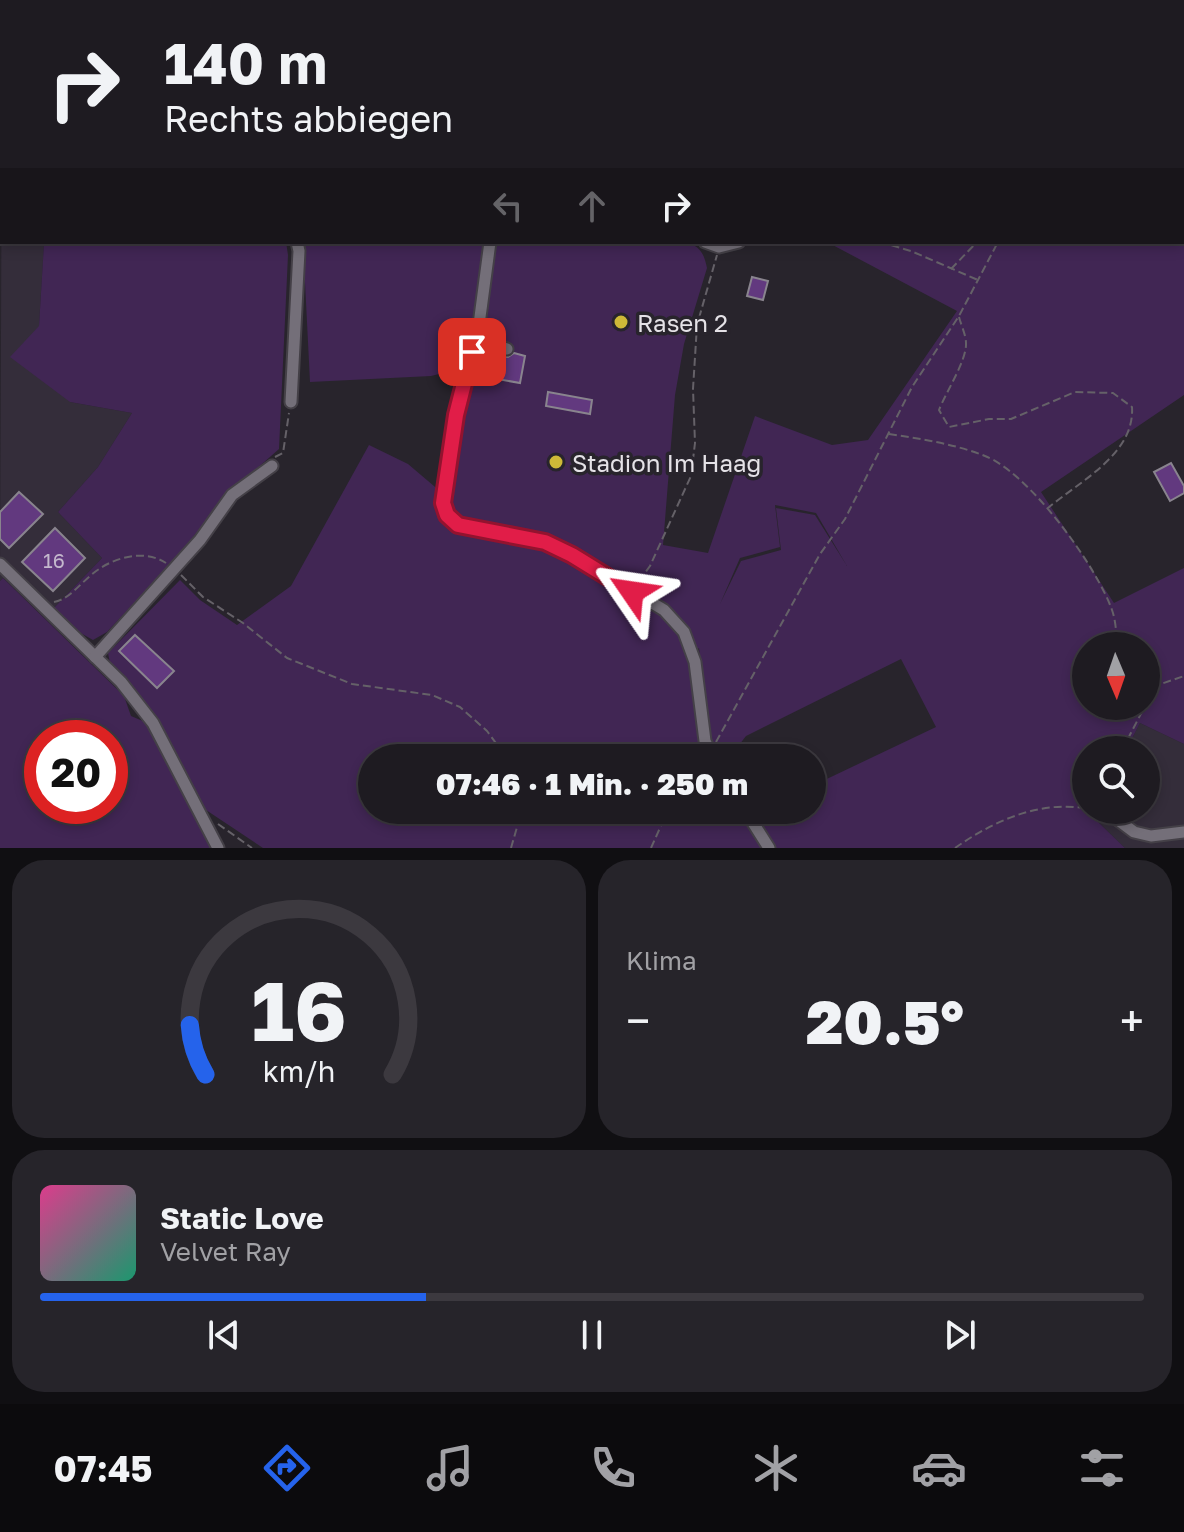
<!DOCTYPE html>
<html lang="de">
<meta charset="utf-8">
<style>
:root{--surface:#1e1b21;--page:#26242a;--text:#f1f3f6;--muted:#a1a1a5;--line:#3c393f;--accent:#2563eb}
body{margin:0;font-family:"Golos Text",sans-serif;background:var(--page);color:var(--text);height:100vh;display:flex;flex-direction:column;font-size:30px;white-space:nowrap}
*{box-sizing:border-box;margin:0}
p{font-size:26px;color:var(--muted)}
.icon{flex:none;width:44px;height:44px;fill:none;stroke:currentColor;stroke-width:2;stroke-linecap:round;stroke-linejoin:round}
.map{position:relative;height:848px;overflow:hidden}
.panel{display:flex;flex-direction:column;gap:12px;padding:12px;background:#100f12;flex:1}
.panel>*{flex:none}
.guide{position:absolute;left:0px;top:0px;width:1184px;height:244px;box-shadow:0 4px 12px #0003,0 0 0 2px var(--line);background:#1e1b21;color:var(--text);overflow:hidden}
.needle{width:52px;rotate:178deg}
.tools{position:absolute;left:1072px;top:632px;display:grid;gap:16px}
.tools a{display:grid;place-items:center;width:88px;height:88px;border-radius:50%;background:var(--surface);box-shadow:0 4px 12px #0003,0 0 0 2px var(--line);font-size:40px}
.speed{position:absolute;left:24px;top:720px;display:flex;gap:16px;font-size:40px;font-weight:700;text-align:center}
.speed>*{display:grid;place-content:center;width:104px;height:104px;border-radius:50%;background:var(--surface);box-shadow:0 4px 12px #0003,0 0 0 2px var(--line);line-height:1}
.speed .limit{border:12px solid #d22;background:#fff;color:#111}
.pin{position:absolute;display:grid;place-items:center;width:68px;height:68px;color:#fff;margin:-34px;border-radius:16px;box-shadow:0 4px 12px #0006}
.me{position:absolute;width:88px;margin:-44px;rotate:302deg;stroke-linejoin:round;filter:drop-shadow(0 0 6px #0008)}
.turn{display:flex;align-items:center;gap:28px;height:168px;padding:0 32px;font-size:36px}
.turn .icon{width:104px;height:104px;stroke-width:2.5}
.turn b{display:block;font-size:56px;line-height:68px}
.lanes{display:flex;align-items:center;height:76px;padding:0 32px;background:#0003;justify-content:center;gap:40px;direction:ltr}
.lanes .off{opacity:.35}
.big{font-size:60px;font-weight:800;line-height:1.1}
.panel .widget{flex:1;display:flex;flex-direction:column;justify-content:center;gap:12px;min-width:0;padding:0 28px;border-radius:32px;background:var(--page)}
.panel .dial{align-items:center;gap:0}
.dial svg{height:208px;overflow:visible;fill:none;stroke:var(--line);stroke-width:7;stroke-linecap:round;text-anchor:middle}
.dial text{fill:var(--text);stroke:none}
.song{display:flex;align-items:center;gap:24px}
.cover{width:96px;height:96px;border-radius:12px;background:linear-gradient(135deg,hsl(330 70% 55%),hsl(160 70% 35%))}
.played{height:8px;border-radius:4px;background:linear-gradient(90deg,var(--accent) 35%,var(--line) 35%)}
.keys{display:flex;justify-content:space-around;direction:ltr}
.heat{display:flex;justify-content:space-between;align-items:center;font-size:44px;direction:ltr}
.panel .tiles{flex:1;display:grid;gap:12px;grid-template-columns:1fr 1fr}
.widget:last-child{grid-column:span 2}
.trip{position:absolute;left:358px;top:744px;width:468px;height:80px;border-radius:40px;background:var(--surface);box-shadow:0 4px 12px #0003,0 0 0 2px var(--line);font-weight:800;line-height:80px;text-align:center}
.dock{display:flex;height:128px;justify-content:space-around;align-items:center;background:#0c0b0d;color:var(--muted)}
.dock .icon{width:56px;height:56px}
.dock .selected{color:var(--accent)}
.dock b{font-size:36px;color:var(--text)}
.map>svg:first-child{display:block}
</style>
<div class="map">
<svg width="1184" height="848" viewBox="0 0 1184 848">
<rect width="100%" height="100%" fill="#28242c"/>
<!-- built -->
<g fill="#342d3a">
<path d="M2,81v161h54l-12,2 -5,82 31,76 62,11 -34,54 -40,45 44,46 -50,52 -49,-32 -3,3z"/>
<path d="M1140,723l44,21v104h-59l-29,-28 3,-10h47v-60h-20z"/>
</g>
<!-- green -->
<g fill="#412654" fill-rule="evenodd">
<path d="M264,0h920v395l-143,97 73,111 70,-35v176l-44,-21 -14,27h-40v60h13l-3,10 29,28h-352l-21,-35 7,-3h53v-24l124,-59 -35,-68 -155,77 -17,22h-9l-10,-20 -11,-90 -9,9 11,85 -1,16h-328v52h369l22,38h-500l-60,-40 -93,-145 -2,-10 72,-73 20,20 37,25 54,-39 78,-141 39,19 33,28 18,-123 -28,7 -121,6 -7,-140h382c15,4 19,11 22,26l-23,76 -9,51 -12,150 45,8 47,-137 77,29 36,-5 89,-129 -130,-69h355v-240zM775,505l41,8 31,53 -32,-51 -39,-7 5,42 -40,11 -21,43 20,-46 40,-11zM1086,646h60v60h-60z"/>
<path d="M56,242h230l2,13 -9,194 -48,42 -57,69 -67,72 -14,8 -16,-9 -25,-21 50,-52 -44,-46 40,-45 34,-54 -62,-11 -60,-45 29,-31 5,-83z"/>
<path d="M3,578l121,118 7,20 14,6 68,126h-213v-267zM42,738h68v68h-68z"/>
</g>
<!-- building -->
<g fill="#62397f" stroke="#89848e" stroke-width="2">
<path d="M752,277l16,4 -5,19 -16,-4z"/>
<path d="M514,353l11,3 -5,27 -34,-6 2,-12 -4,-1 2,-10 22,3z"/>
<path d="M548,392l44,8 -2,14 -44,-8z"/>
<path d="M1171,463l13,23v7l-14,8 -16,-29z"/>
<path d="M19,492l24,22 -34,34 -9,-9v-27z"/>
<path d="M55,528l30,30 -32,33 -31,-29z"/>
<path d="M135,635l39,36 -17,17 -38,-37z"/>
</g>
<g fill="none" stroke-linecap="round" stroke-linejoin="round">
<!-- minor casing -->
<g stroke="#444047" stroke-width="15">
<g id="minor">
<path d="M0,170h2"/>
<path d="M490,242l-12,90 13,12 16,5"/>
<path d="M705,242l14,5 20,-5"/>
<path d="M478,332l-13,39 -21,112 -1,20 4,12 11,10 87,17 27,13 92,55 20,22 11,30 10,79 8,17"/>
<path d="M291,402l8,-151 -2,-9"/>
<path d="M0,564l121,118 32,41 65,125"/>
<path d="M95,657l105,-117 32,-45 40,-29"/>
<path d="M745,810l24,38"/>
<path d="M1095,810l19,7 20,15 17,4 33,-4"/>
</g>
</g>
<!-- path -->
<g stroke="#656168" stroke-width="2" stroke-dasharray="8 4" stroke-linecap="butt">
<path d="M250,0l4,2"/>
<path d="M259,2v-2"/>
<path d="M406,2l3,-2"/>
<path d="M559,2v-2"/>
<path d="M985,2l1,-2"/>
<path d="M1108,2v-2"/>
<path d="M880,242l31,9 67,29"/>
<path d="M951,269l26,-27"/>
<path d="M959,317c2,8 7,18 7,26 1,17 -20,49 -27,67l10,17 40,-8h22l64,-27 38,1 19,14c3,47 -52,74 -84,101"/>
<path d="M889,434c32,5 66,10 96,22 44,17 111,109 127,154 4,11 4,24 6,36"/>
<path d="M275,457l8,-4 6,-40"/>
<path d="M181,575l22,22 40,26 44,35 65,26 80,11 28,12 27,24 20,27"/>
<path d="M639,581l11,-15 41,-90 4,-33 -2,-54 4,-64 20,-70"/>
<path d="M54,602c15,-3 24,-16 36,-26 20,-18 53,-28 76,-13"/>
<path d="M1146,681l6,6 -6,15"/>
<path d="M1152,687l32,-11"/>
<path d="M716,742l104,-188 25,-35 67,-132 47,-71 39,-74"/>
<path d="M1122,750l23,-44"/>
<path d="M218,824l34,24"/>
<path d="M511,848l11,-38"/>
<path d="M651,848l17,-38"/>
<path d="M955,848c37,-26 82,-47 128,-40"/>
</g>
<!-- minor -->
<use href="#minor" stroke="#746f79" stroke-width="11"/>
</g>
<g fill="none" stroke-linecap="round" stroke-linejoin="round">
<!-- route casing -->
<g stroke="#92132f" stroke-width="20">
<path id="route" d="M472,352l-16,63 -13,88 4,12 11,10 87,17 27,13 60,37"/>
</g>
<!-- route -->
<use href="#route" stroke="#e11d48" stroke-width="14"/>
</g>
<!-- markers -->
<g fill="#ceb938" stroke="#28242c" stroke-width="3">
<circle cx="621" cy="322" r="8"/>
<circle cx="556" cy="462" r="8"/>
</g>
<g text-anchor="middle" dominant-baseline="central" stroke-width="7" stroke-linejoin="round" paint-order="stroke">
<!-- number labels -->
<g font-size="20" fill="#c4b8cd">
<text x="54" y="560">16</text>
</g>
<!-- poi labels -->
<g font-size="24" fill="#e5e2e7" stroke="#28242c" text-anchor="start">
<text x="637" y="322">Rasen 2</text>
<text x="572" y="462">Stadion Im Haag</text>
</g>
</g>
</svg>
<div class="tools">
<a><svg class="needle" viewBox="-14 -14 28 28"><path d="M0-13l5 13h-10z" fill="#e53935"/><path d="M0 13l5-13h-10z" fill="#a1a1a5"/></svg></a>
<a><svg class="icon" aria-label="search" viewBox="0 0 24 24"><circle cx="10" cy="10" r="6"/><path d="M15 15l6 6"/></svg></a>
</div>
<div class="speed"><div class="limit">20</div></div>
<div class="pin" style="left:472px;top:352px;background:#d93025"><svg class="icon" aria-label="arrive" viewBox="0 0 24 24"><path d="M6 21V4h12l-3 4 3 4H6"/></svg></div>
<svg class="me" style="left:632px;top:592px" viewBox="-20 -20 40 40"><path d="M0-17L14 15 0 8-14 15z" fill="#e11d48" stroke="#fff" stroke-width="4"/></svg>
<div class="trip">07:46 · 1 Min. · 250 m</div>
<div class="guide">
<div class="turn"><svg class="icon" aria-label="right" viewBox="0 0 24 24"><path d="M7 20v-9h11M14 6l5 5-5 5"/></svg><div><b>140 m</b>Rechts abbiegen</div></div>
<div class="lanes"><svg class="icon off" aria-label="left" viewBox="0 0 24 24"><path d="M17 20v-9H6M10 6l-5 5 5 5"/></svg><svg class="icon off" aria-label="ahead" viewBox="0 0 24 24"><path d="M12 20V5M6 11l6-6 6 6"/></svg><svg class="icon" aria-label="right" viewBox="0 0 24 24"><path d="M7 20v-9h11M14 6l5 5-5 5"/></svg></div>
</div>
</div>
<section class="panel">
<div class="tiles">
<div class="widget dial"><svg viewBox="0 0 100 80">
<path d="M14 69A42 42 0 1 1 86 69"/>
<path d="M14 69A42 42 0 0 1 8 50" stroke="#2563eb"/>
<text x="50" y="56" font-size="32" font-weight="700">16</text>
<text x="50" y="72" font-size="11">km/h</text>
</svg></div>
<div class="widget"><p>Klima</p>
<div class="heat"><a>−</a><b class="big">20.5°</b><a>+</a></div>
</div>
<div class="widget">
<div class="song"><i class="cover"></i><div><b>Static Love</b><p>Velvet Ray</p></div></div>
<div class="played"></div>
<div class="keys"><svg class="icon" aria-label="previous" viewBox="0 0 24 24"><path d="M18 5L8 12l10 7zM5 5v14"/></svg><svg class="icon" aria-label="pause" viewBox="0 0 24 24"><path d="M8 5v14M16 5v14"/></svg><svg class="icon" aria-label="next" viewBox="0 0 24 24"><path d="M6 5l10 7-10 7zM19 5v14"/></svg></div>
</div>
</div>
</section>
<nav class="dock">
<b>07:45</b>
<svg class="icon selected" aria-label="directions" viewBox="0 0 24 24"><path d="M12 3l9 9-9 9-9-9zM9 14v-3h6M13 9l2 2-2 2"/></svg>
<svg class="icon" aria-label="music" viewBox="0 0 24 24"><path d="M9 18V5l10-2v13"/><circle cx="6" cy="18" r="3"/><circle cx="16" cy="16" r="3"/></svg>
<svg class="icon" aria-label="phone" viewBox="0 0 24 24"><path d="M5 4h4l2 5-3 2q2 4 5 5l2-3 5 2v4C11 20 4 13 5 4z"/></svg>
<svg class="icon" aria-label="climate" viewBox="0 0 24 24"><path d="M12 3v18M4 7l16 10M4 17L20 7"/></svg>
<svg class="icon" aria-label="car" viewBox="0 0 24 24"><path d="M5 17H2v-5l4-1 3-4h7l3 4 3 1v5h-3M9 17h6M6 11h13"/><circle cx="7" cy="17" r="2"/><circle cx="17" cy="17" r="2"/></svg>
<svg class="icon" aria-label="filters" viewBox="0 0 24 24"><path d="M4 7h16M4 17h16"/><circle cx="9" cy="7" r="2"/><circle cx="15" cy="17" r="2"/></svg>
</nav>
